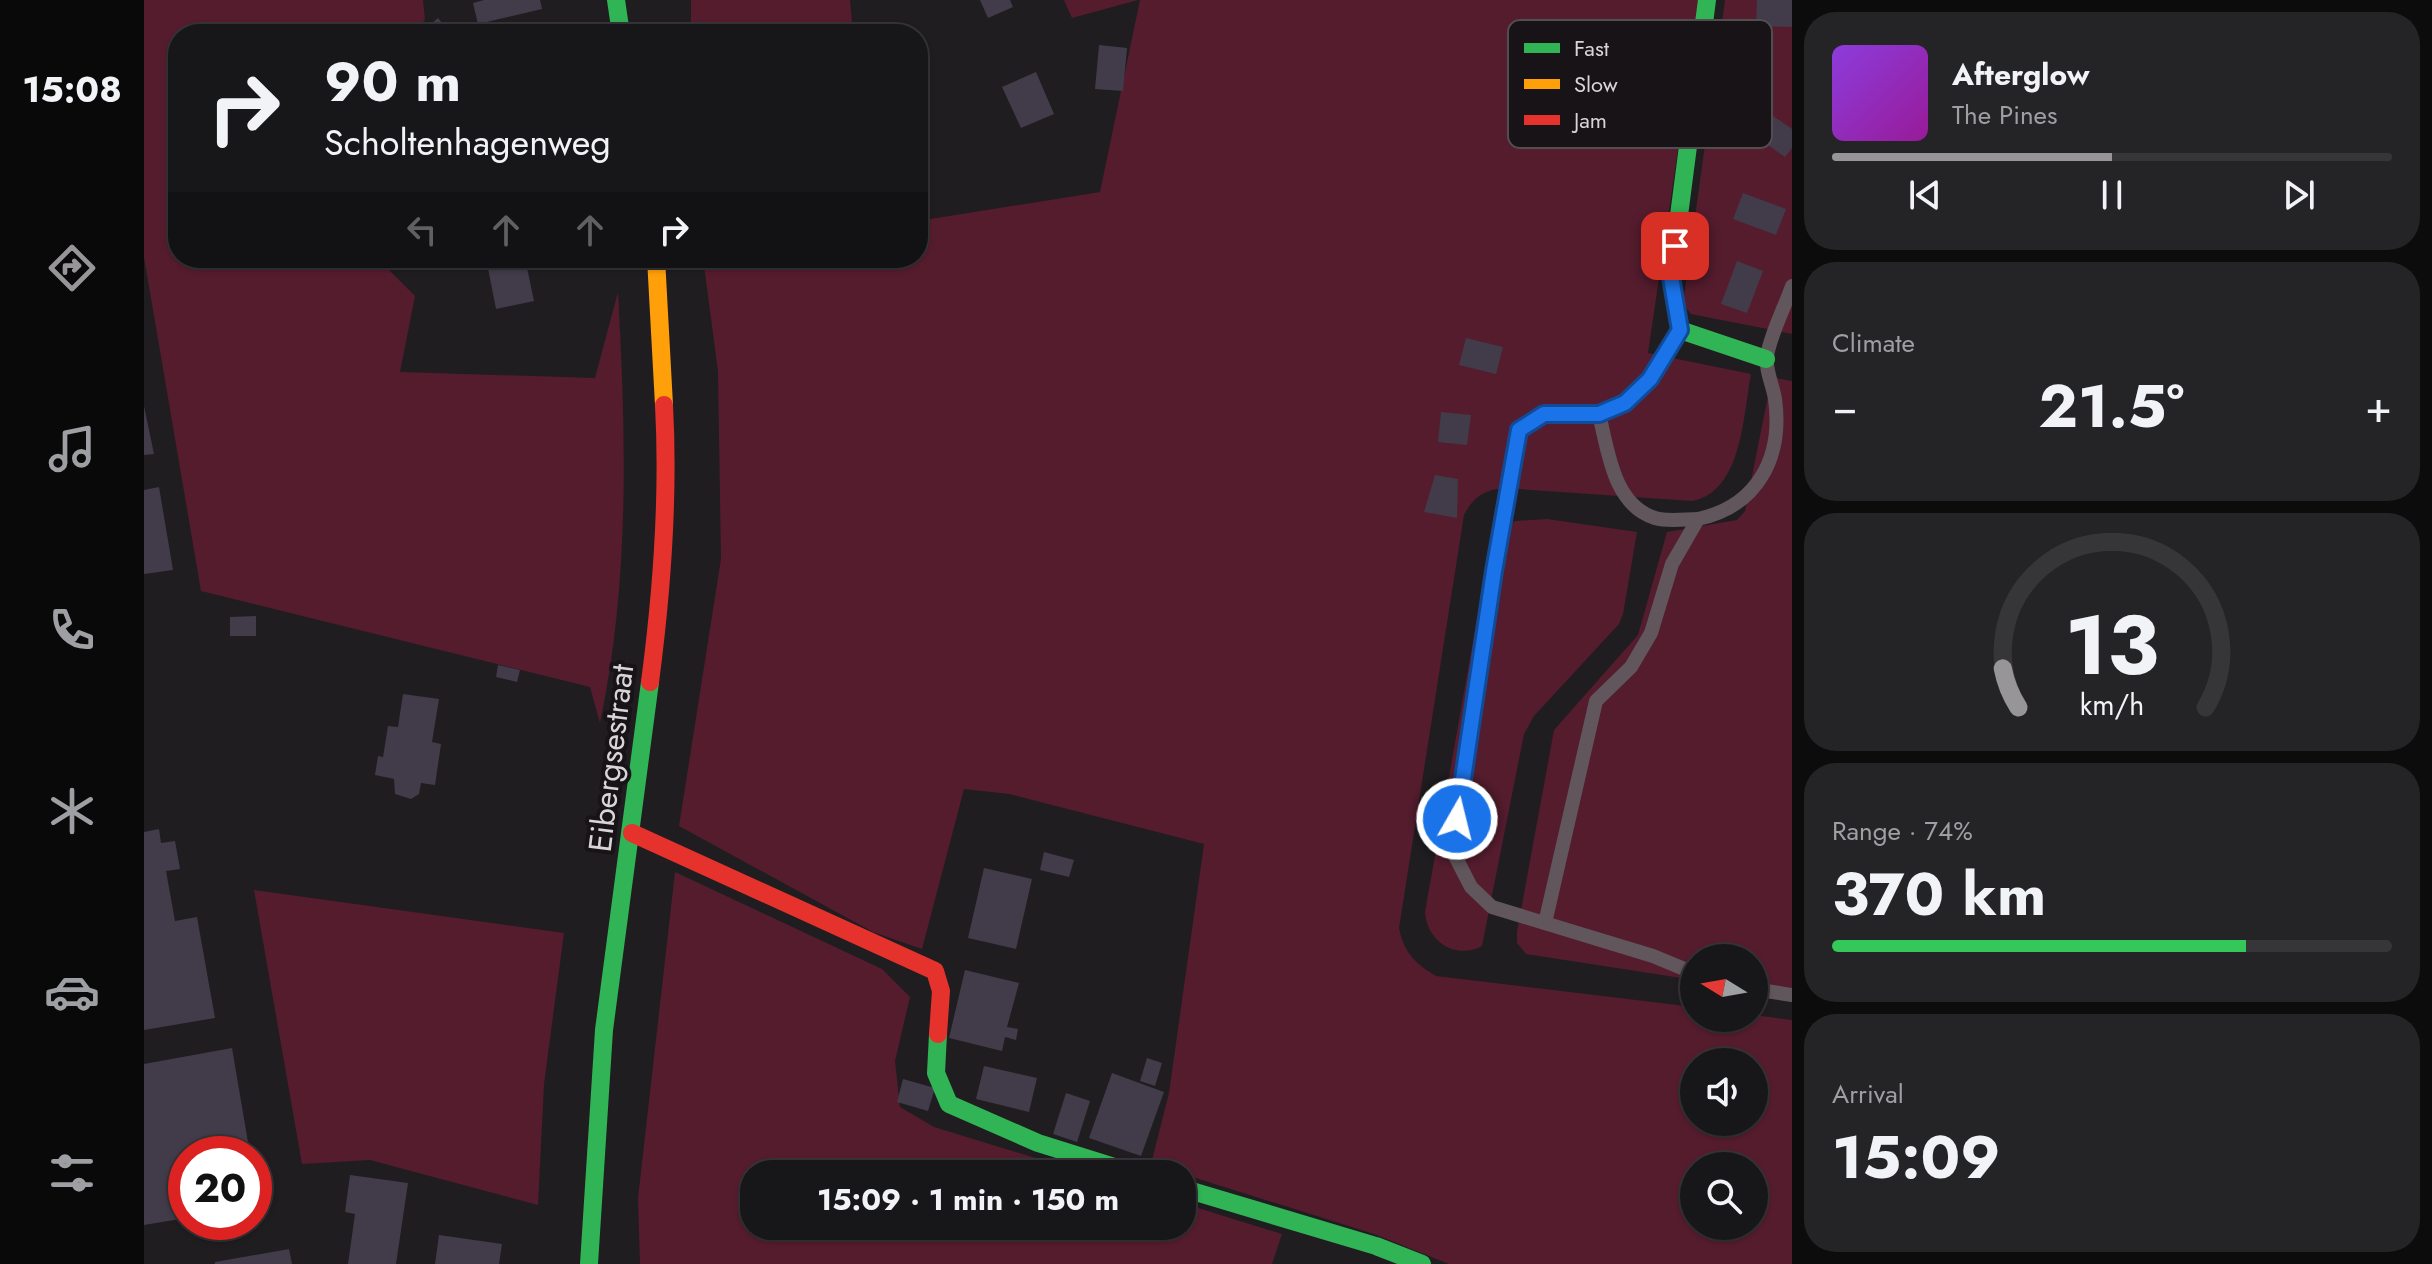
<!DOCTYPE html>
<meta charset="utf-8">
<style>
:root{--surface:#171618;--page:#242325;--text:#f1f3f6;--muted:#9e9fa2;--line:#363537;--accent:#979598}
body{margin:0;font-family:Jost,sans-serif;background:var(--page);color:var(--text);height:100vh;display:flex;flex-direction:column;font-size:30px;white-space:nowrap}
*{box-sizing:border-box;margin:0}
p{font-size:26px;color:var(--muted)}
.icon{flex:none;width:44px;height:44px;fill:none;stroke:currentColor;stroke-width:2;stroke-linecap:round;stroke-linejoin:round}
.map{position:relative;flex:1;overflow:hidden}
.details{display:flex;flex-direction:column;gap:12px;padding:12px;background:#0d0c0d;width:640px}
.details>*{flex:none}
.hud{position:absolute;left:24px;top:24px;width:760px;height:244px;border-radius:32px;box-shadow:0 2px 6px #0004,0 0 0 2px var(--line);background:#171618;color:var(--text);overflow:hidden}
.needle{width:52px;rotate:281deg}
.tools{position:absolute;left:1536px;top:944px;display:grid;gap:16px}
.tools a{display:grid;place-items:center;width:88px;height:88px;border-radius:50%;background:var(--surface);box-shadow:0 2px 6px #0004,0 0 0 2px var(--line);font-size:40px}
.speed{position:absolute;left:24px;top:1136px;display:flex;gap:16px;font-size:40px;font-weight:700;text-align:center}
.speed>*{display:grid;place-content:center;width:104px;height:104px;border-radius:50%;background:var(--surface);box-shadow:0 2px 6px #0004,0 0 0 2px var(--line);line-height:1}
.speed .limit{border:12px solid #d22;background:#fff;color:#111}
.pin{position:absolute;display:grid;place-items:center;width:68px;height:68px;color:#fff;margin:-34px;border-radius:16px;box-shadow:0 4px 12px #0006}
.me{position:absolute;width:88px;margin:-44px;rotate:8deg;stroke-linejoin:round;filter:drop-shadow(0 0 6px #0008)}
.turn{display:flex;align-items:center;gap:28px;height:168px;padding:0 24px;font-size:36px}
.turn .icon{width:104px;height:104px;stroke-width:2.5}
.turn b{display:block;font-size:56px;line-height:68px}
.lanes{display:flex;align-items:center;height:76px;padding:0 24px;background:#0003;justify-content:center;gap:40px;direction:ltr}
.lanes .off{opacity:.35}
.big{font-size:60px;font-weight:700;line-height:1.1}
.details .widget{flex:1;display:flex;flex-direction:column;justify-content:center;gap:12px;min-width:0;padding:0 28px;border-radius:32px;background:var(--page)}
.details .dial{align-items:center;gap:0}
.dial svg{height:208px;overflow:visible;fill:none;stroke:var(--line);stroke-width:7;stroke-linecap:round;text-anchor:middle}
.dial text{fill:var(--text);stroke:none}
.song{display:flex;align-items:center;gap:24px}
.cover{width:96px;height:96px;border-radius:12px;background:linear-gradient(135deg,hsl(270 70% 55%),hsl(300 70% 35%))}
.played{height:8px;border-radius:4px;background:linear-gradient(90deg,var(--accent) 50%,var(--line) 50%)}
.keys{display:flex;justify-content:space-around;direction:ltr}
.heat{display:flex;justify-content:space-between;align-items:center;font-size:44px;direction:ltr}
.charge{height:12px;border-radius:6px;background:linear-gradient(90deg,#34c759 74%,var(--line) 0)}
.trip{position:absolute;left:596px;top:1160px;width:456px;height:80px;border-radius:32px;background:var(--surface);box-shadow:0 2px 6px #0004,0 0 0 2px var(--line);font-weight:700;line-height:80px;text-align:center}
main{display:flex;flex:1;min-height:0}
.tab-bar{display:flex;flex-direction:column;width:144px;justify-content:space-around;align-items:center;background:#09090a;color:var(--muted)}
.tab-bar .icon{width:56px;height:56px}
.tab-bar .on{color:var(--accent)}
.tab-bar b{font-size:36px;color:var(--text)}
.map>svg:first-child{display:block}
</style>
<main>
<nav class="tab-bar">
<b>15:08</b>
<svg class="icon on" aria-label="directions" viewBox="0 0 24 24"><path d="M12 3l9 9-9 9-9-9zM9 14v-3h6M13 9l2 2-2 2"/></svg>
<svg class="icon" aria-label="music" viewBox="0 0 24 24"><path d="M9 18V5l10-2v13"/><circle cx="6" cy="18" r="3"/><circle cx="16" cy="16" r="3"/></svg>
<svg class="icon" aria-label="phone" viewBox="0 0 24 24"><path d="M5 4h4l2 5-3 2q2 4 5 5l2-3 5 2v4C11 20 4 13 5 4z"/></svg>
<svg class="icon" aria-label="climate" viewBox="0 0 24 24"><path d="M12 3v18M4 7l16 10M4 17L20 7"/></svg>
<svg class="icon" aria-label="car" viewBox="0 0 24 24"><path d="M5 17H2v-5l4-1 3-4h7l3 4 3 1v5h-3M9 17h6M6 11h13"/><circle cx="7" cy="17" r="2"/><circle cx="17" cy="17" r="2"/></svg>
<svg class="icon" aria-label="filters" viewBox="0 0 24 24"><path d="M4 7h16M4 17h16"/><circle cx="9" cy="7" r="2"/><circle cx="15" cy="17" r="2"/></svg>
</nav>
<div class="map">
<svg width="1648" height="1264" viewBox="0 0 1648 1264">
<rect width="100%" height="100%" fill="#1f1d20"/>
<!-- green -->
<g fill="#551c2e" fill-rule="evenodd">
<path d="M0,0h279l2,20 -15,14h-232v224h199l38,38 -15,76 195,6 23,-86c8,144 12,289 -18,431l-10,-36 -389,-96 -57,-334z"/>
<path d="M547,0h159l3,34h-162z"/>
<path d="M920,0h74l-66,18z"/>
<path d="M996,0h560l-52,353 103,21c-8,42 -9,118 -59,127l-189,-13c-21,3 -29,9 -39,27l-65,413c5,25 16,35 37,48l258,31v11h60v-3l38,5v244h-343l-75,-30 -223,-70 18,-71 35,-249 -195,-50 -45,-5 -42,160 -49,-17 -194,-106 42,-267 -3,-188 -15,-113h215v-37l182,-29zM1550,1062h60v60h-60zM1550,1166h60v60h-60z"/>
<path d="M1581,0h67v334l-101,-20 -8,-10z"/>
<path d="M1631,378l17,3v612l-38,-5v-30h-60v22l-168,-26 -9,-11v-11l37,-202 84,-95 29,-103 70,-12 8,-9 26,-130z"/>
<path d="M1403,519l90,13 -14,82 -4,10 -85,92 -10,18 -42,212c-26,14 -55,-4 -57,-34l66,-372 24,-19z"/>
<path d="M531,872l207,97 28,28 -15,64 5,46 34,20 154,47h-334v52h428v-23l100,31 -10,30h-632l-2,-66z"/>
<path d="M110,890l310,43 -20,151 -6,121 -168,-45 -68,4z"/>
</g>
<!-- building -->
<g fill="#423b4a">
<path d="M340,0h56l2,9 -64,15 -5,-21z"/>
<path d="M836,0h30l3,7 -25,11z"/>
<path d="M1613,0h35v27l-36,-1z"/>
<path d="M294,18l13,16h-31z"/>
<path d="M955,45l28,3 -4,43 -28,-2z"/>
<path d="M892,72l18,42 -33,14 -19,-41z"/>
<path d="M1619,109l29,20v19l-7,9 -37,-26z"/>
<path d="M1599,193l43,16 -10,26 -43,-16z"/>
<path d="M342,258h39l9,43 -38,8z"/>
<path d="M1593,261l26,10 -16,42 -26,-9z"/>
<path d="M1322,338l37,9 -7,27 -37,-9z"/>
<path d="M0,406l10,48 -10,1z"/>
<path d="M1297,412l30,3 -4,30 -29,-3z"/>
<path d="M1291,475l23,4 -1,39 -33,-6z"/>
<path d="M15,487l14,83 -29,4v-84z"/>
<path d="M112,616v20h-26v-19z"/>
<path d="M354,665l22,5 -3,12 -21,-5z"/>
<path d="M259,694l36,5 -7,43 9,2 -6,41 -14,-2 -2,11 -8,5 -16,-5 -1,-15 -19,-4 3,-19 5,1 5,-31 10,1z"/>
<path d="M15,829l2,14 14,-2 5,28 -14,2 9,50 22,-4 18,101 -71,12v-198z"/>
<path d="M900,852l30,8 -5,17 -29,-7z"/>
<path d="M840,868l48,11 -16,70 -48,-11z"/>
<path d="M821,970l54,13 -12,44 11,2 -2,11 -11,-3 -3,14 -53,-13z"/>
<path d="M88,1048l18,106h-64v64l-42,7v-161z"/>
<path d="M1003,1058l15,5 -7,23 -15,-5z"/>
<path d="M840,1066l53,12 -8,34 -53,-13z"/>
<path d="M968,1073l52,19 -23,64 -52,-18z"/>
<path d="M759,1079l32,9 -7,23 -31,-9z"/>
<path d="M922,1093l24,8 -13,41 -24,-8z"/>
<path d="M206,1175l58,8 -12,81h-48l7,-50 -10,-2z"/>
<path d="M295,1235l63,9 -3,20h-64z"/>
<path d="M145,1249l3,15h-77v-2z"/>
</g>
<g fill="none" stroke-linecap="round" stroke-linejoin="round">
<!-- lane -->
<g stroke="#60565c" stroke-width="14">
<path d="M1455,414c40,-17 57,-44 79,-80"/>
<path d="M1401,923l51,-222 35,-34 20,-34 21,-69 26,-45c60,-13 85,-62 77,-120 -2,-13 -10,-30 -8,-43 4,-23 17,-47 25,-70"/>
<path d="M1550,973l-41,-17 -161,-49 -21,-20 -19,-37 42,-279 25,-141 25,-16h55c9,36 14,91 56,104 13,4 30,1 43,1"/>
<path d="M1610,989l38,6"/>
</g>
<!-- fast -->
<g stroke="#30b455" stroke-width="18">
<path d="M472,0l5,34"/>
<path d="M1563,0l-36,277 9,53 86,29"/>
<path d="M794,1034l-2,39 13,31 89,39 99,31"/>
<path d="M1038,1188l194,58 46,18"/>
<path d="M445,1264l15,-234 46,-348"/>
</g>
<!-- slow -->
<path stroke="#ff9f0a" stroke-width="18" d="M512,258l8,147"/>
<!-- jam -->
<g stroke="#e5322d" stroke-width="18">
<path d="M506,682c12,-91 19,-185 14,-277"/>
<path d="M488,833l303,138 6,20 -3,43"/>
</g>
</g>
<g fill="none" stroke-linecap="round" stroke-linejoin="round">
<!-- route casing -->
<g stroke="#114b97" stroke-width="20">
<path id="route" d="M1313,819l37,-248 25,-141 25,-16h55l26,-11 25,-24 30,-49 -9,-53 4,-31"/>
</g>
<!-- route -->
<use href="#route" stroke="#1a73e8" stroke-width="14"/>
</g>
<g text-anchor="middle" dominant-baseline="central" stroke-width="8" stroke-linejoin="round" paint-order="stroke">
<!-- street labels -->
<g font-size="32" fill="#d8d5d8" stroke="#171317">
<text transform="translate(467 758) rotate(-83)">Eibergsestraat</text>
</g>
</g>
<!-- legend -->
<rect x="1364" y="20" width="264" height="128" rx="12" fill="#171317" stroke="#514d51" stroke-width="2"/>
<rect x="1380" y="43" width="36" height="10" fill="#30b455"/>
<rect x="1380" y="79" width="36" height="10" fill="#ff9f0a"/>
<rect x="1380" y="115" width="36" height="10" fill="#e5322d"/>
<g font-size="22" fill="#d8d5d8">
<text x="1430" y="56">Fast</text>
<text x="1430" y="92">Slow</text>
<text x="1430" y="128">Jam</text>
</g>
</svg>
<div class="tools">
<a><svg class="needle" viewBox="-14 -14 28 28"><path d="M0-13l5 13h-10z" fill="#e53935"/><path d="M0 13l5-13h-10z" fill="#9e9fa2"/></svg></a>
<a><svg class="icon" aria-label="sound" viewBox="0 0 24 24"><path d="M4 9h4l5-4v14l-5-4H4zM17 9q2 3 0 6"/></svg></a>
<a><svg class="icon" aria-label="search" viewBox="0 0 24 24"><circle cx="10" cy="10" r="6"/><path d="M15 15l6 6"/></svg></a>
</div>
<div class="speed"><div class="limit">20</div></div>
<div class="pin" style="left:1531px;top:246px;background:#d93025"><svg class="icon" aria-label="arrive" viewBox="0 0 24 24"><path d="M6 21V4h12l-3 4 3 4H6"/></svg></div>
<svg class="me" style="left:1313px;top:819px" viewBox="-20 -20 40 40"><circle r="17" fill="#1a73e8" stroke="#fff" stroke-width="3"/><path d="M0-11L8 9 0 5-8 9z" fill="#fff"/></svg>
<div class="trip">15:09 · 1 min · 150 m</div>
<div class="hud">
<div class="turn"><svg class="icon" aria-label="right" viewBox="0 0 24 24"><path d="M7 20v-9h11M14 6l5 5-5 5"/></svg><div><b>90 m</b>Scholtenhagenweg</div></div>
<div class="lanes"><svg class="icon off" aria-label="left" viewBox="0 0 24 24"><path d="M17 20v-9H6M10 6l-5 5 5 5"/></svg><svg class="icon off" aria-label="ahead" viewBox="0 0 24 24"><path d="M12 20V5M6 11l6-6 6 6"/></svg><svg class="icon off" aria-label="ahead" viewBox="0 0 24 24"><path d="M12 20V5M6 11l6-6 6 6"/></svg><svg class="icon" aria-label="right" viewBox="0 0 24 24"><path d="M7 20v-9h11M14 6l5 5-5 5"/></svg></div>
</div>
</div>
<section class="details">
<div class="widget">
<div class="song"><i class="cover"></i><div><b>Afterglow</b><p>The Pines</p></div></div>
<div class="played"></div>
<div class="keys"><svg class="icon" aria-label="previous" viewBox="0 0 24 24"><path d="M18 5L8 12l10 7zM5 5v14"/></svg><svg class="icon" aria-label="pause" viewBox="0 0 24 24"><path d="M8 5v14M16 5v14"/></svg><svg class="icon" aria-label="next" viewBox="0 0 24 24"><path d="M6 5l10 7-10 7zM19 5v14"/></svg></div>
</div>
<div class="widget"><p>Climate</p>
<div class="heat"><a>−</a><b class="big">21.5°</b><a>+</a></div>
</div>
<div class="widget dial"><svg viewBox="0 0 100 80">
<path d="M14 69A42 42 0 1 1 86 69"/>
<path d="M14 69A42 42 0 0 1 8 54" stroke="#979598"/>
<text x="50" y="56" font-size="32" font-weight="700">13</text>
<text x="50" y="72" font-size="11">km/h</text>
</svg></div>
<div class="widget"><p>Range · 74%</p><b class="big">370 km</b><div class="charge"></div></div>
<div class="widget"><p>Arrival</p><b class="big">15:09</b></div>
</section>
</main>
